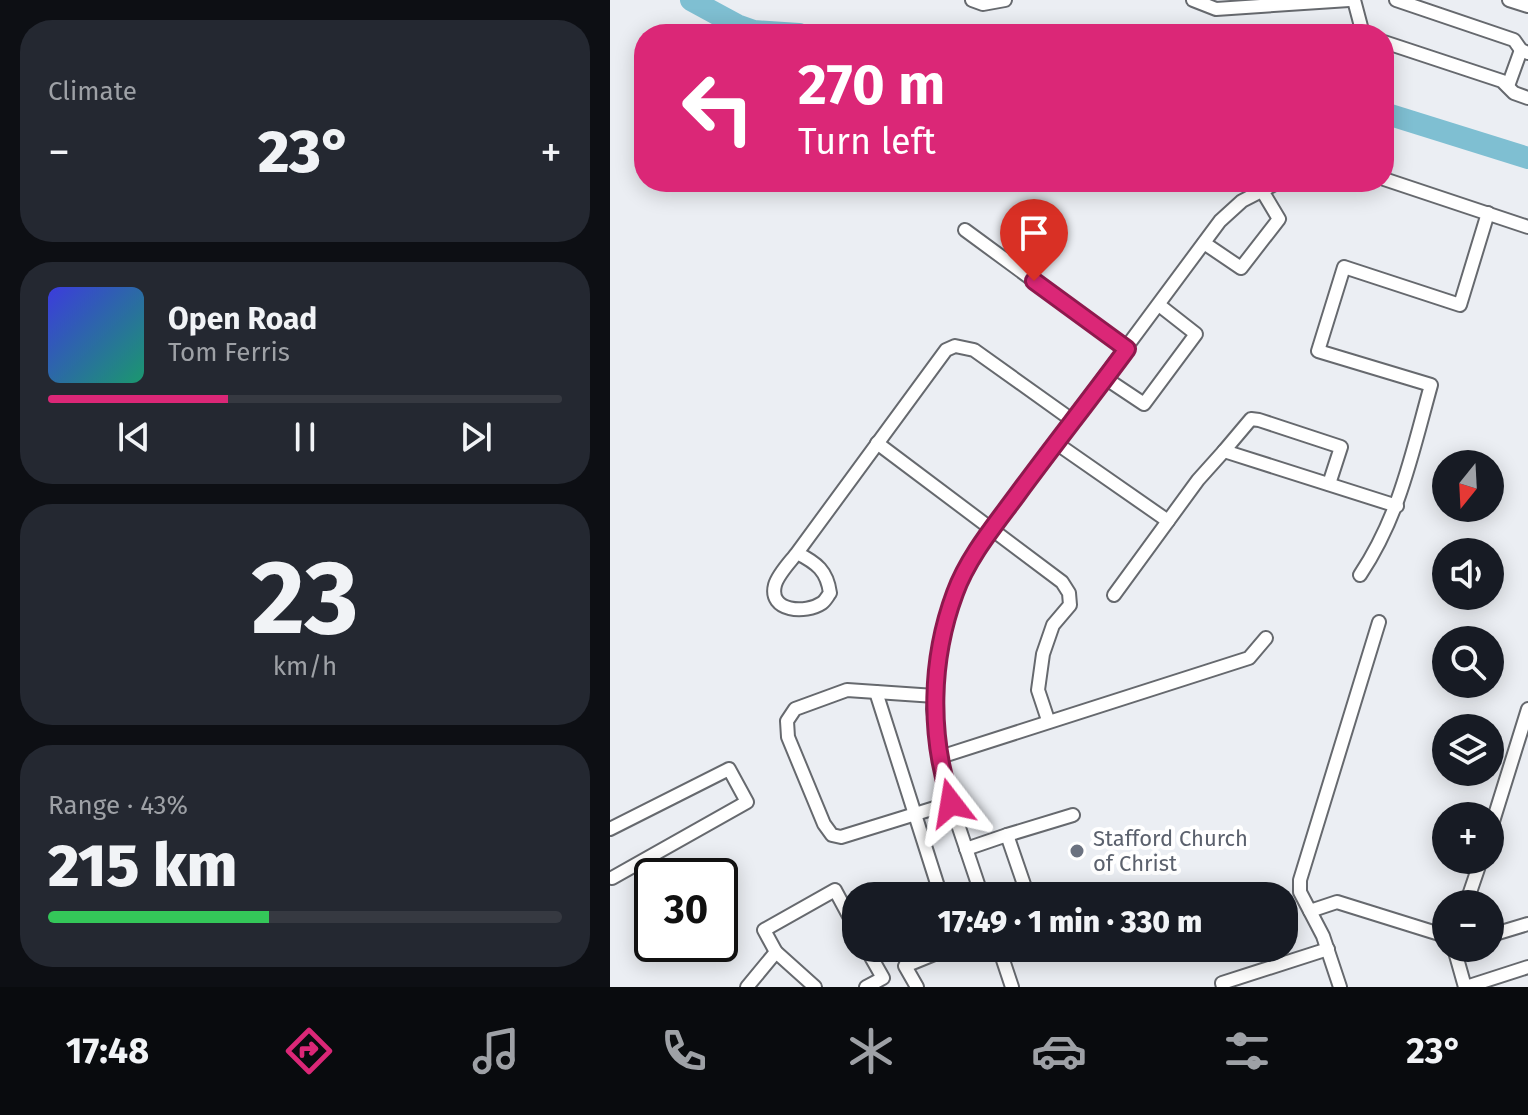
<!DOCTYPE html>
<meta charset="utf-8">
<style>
:root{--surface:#171b24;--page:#242831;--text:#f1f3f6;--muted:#9ea1a6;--line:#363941;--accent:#db2777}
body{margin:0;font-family:"Fira Sans",sans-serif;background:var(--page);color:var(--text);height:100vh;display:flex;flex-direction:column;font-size:30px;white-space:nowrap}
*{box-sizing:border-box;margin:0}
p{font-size:26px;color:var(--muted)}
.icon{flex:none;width:44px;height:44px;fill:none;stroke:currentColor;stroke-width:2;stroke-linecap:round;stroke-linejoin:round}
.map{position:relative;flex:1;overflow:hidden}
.details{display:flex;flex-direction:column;gap:20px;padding:20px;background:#0d0f14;width:610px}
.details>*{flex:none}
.guide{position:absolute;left:24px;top:24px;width:760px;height:168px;border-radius:32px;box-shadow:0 4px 20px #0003;background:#db2777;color:#fff;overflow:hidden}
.needle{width:52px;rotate:198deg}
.controls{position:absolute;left:822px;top:450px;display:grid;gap:16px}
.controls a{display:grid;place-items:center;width:72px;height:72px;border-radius:50%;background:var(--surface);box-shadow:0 4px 20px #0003;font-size:40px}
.speed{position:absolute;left:24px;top:858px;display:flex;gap:16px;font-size:40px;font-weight:700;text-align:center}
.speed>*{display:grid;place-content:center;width:104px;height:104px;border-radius:50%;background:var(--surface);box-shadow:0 4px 20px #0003;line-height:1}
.speed .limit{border:4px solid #111;border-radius:12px;background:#fff;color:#111}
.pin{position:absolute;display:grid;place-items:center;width:68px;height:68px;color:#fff;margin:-82px -34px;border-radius:50% 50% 50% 0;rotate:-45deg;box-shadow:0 0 8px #0007}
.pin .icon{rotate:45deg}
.me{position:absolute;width:88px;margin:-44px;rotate:346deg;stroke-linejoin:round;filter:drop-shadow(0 0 6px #0008)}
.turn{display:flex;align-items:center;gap:28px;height:168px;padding:0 32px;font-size:36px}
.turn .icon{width:104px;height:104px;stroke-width:2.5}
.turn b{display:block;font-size:56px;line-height:68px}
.big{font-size:60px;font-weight:800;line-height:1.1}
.details .widget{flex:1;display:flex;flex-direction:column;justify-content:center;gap:12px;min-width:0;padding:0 28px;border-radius:32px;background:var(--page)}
.details .dial{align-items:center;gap:0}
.dial b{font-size:104px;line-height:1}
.song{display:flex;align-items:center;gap:24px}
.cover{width:96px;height:96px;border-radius:12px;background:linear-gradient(135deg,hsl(240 70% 55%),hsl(160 70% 35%))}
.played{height:8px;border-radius:4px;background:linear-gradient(90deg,var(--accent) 35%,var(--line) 35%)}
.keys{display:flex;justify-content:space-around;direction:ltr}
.heat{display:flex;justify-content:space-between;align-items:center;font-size:44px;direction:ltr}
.charge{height:12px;border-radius:6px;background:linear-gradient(90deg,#34c759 43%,var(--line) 0)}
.trip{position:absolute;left:232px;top:882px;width:456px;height:80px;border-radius:32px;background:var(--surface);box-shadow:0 4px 20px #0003;font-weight:800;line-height:80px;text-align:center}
.dock{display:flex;height:128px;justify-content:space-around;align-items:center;background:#090b0e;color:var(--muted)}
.dock .icon{width:56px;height:56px}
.dock .active{color:var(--accent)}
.dock b{font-size:36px;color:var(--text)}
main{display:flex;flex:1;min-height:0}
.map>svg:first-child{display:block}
</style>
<main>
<section class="details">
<div class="widget"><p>Climate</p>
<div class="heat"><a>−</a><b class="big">23°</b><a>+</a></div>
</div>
<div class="widget">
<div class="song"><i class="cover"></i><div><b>Open Road</b><p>Tom Ferris</p></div></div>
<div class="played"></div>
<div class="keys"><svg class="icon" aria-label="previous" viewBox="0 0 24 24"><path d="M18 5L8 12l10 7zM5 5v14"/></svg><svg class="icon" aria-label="pause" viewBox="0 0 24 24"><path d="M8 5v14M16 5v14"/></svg><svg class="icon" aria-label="next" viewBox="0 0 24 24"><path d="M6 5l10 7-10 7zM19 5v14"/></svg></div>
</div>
<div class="widget dial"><b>23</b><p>km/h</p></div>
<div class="widget"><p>Range · 43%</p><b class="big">215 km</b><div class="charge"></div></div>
</section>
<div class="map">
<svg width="918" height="987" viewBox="0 0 918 987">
<rect width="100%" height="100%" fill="#ebeef3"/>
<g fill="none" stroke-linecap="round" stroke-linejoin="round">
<!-- river -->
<g stroke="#7fbfd2" stroke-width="22">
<path d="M81,0l46,25 17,6 45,3"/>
<path d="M774,113l144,45"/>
</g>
<!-- minor casing -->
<g stroke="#66696e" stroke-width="16">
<g id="minor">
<path d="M362,0l11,4 22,-4"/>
<path d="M583,0l23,9 133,-9"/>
<path d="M744,0l9,34"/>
<path d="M786,0l118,40 7,10 7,3"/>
<path d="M899,0l19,6"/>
<path d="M774,42l118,39 12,12 14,5"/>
<path d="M898,86l13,-36"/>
<path d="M774,179l144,48"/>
<path d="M355,230l162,119"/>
<path d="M594,243l37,25 38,-49 -18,-30"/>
<path d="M495,378l39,26 52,-70 -37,-29"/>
<path d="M267,443l185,139 7,11 1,12 -17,20 -10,29 -5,36 10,30"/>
<path d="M446,443l112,78"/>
<path d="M614,451l27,-32 8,1 82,27 -12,37"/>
<path d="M187,553c20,10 30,18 33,40 -3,4 -5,8 -8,10 -16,11 -54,9 -47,-18 3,-11 16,-24 22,-32l149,-203 9,-4 19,4 98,70"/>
<path d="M750,575c40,-60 52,-122 71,-190l-113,-34 26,-84 116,38 28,-92"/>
<path d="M504,595l84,-115 26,-29 173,55"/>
<path d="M266,692l65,204"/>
<path d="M325,696l-88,-6 -52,19 -8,12 1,16 36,87 8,11 9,2 110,-34"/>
<path d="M330,757l309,-99 17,-20"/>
<path d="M0,829l119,-60 18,33 -135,76"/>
<path d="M880,831l38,-122"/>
<path d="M397,835l66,-20"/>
<path d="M356,849l41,-14 21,61"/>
<path d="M372,896l-39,-116 -10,-71 8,-63 14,-55 29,-52 236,-318 22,-20 37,-19"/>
<path d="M856,904l15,-44"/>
<path d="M700,911l27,-9 109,34"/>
<path d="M880,930l8,3 30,-9"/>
<path d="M389,948l13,39"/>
<path d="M844,948l11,39"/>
<path d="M166,952l-12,-22 71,-40 21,39"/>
<path d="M137,987l29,-35 39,35"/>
<path d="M256,987l17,-9 -17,-30"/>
<path d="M307,987l-12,-21 44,-18"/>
<path d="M613,987l-1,-4 106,-34"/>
<path d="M730,987l-17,-51 -23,-44v-12l79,-258"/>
<path d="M856,987l62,-20"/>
</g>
</g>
<!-- minor -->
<use href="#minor" stroke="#fff" stroke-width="12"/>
</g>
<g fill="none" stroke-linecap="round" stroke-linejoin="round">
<!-- route casing -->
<g stroke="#8e194d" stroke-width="20">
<path id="route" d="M341,803c-22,-68 -21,-143 4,-210 13,-36 40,-68 62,-98 36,-49 74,-97 110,-146l-93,-68"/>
</g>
<!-- route -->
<use href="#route" stroke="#db2777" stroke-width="14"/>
</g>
<!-- markers -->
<circle fill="#6b7280" stroke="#fff" stroke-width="3" cx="467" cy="851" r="8"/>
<g text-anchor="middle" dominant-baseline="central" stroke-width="8" stroke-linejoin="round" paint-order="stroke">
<!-- worship labels -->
<g font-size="22" fill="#5b616d" stroke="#fff" text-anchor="start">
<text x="483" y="838">Stafford Church<tspan x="483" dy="25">of Christ</tspan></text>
</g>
</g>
</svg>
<div class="controls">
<a><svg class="needle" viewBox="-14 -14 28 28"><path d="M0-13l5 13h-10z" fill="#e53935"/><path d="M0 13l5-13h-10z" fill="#9ea1a6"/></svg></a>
<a><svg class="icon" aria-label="sound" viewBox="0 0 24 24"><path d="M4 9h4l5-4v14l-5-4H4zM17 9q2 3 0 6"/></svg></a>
<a><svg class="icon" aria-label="search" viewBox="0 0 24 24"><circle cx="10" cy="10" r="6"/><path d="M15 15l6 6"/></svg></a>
<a><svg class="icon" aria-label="layers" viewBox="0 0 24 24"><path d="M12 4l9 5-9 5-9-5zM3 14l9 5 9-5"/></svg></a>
<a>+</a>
<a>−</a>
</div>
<div class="speed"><div class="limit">30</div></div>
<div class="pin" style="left:424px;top:281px;background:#d93025"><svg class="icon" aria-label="arrive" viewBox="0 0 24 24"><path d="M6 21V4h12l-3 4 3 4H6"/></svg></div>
<svg class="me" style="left:341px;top:803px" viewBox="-20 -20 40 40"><path d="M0-17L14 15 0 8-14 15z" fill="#db2777" stroke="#fff" stroke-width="4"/></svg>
<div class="trip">17:49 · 1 min · 330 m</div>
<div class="guide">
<div class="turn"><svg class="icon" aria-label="left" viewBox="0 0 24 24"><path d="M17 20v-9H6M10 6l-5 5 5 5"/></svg><div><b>270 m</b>Turn left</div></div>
</div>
</div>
</main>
<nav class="dock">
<b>17:48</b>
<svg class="icon active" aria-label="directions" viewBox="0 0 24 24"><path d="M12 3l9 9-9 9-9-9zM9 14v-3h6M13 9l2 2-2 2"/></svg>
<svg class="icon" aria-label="music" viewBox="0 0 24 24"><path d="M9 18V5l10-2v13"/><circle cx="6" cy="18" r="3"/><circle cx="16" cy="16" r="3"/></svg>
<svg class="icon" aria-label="phone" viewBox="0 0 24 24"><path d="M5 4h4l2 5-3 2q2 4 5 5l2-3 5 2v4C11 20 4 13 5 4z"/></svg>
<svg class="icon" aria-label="climate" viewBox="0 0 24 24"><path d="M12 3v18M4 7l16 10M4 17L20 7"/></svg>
<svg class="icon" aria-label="car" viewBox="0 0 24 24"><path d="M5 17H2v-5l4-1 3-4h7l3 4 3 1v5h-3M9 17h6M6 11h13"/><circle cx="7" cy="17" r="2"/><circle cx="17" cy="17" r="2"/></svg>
<svg class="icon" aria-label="filters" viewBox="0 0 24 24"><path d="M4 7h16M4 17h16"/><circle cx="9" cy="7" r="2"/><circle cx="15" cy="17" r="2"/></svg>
<b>23°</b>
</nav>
